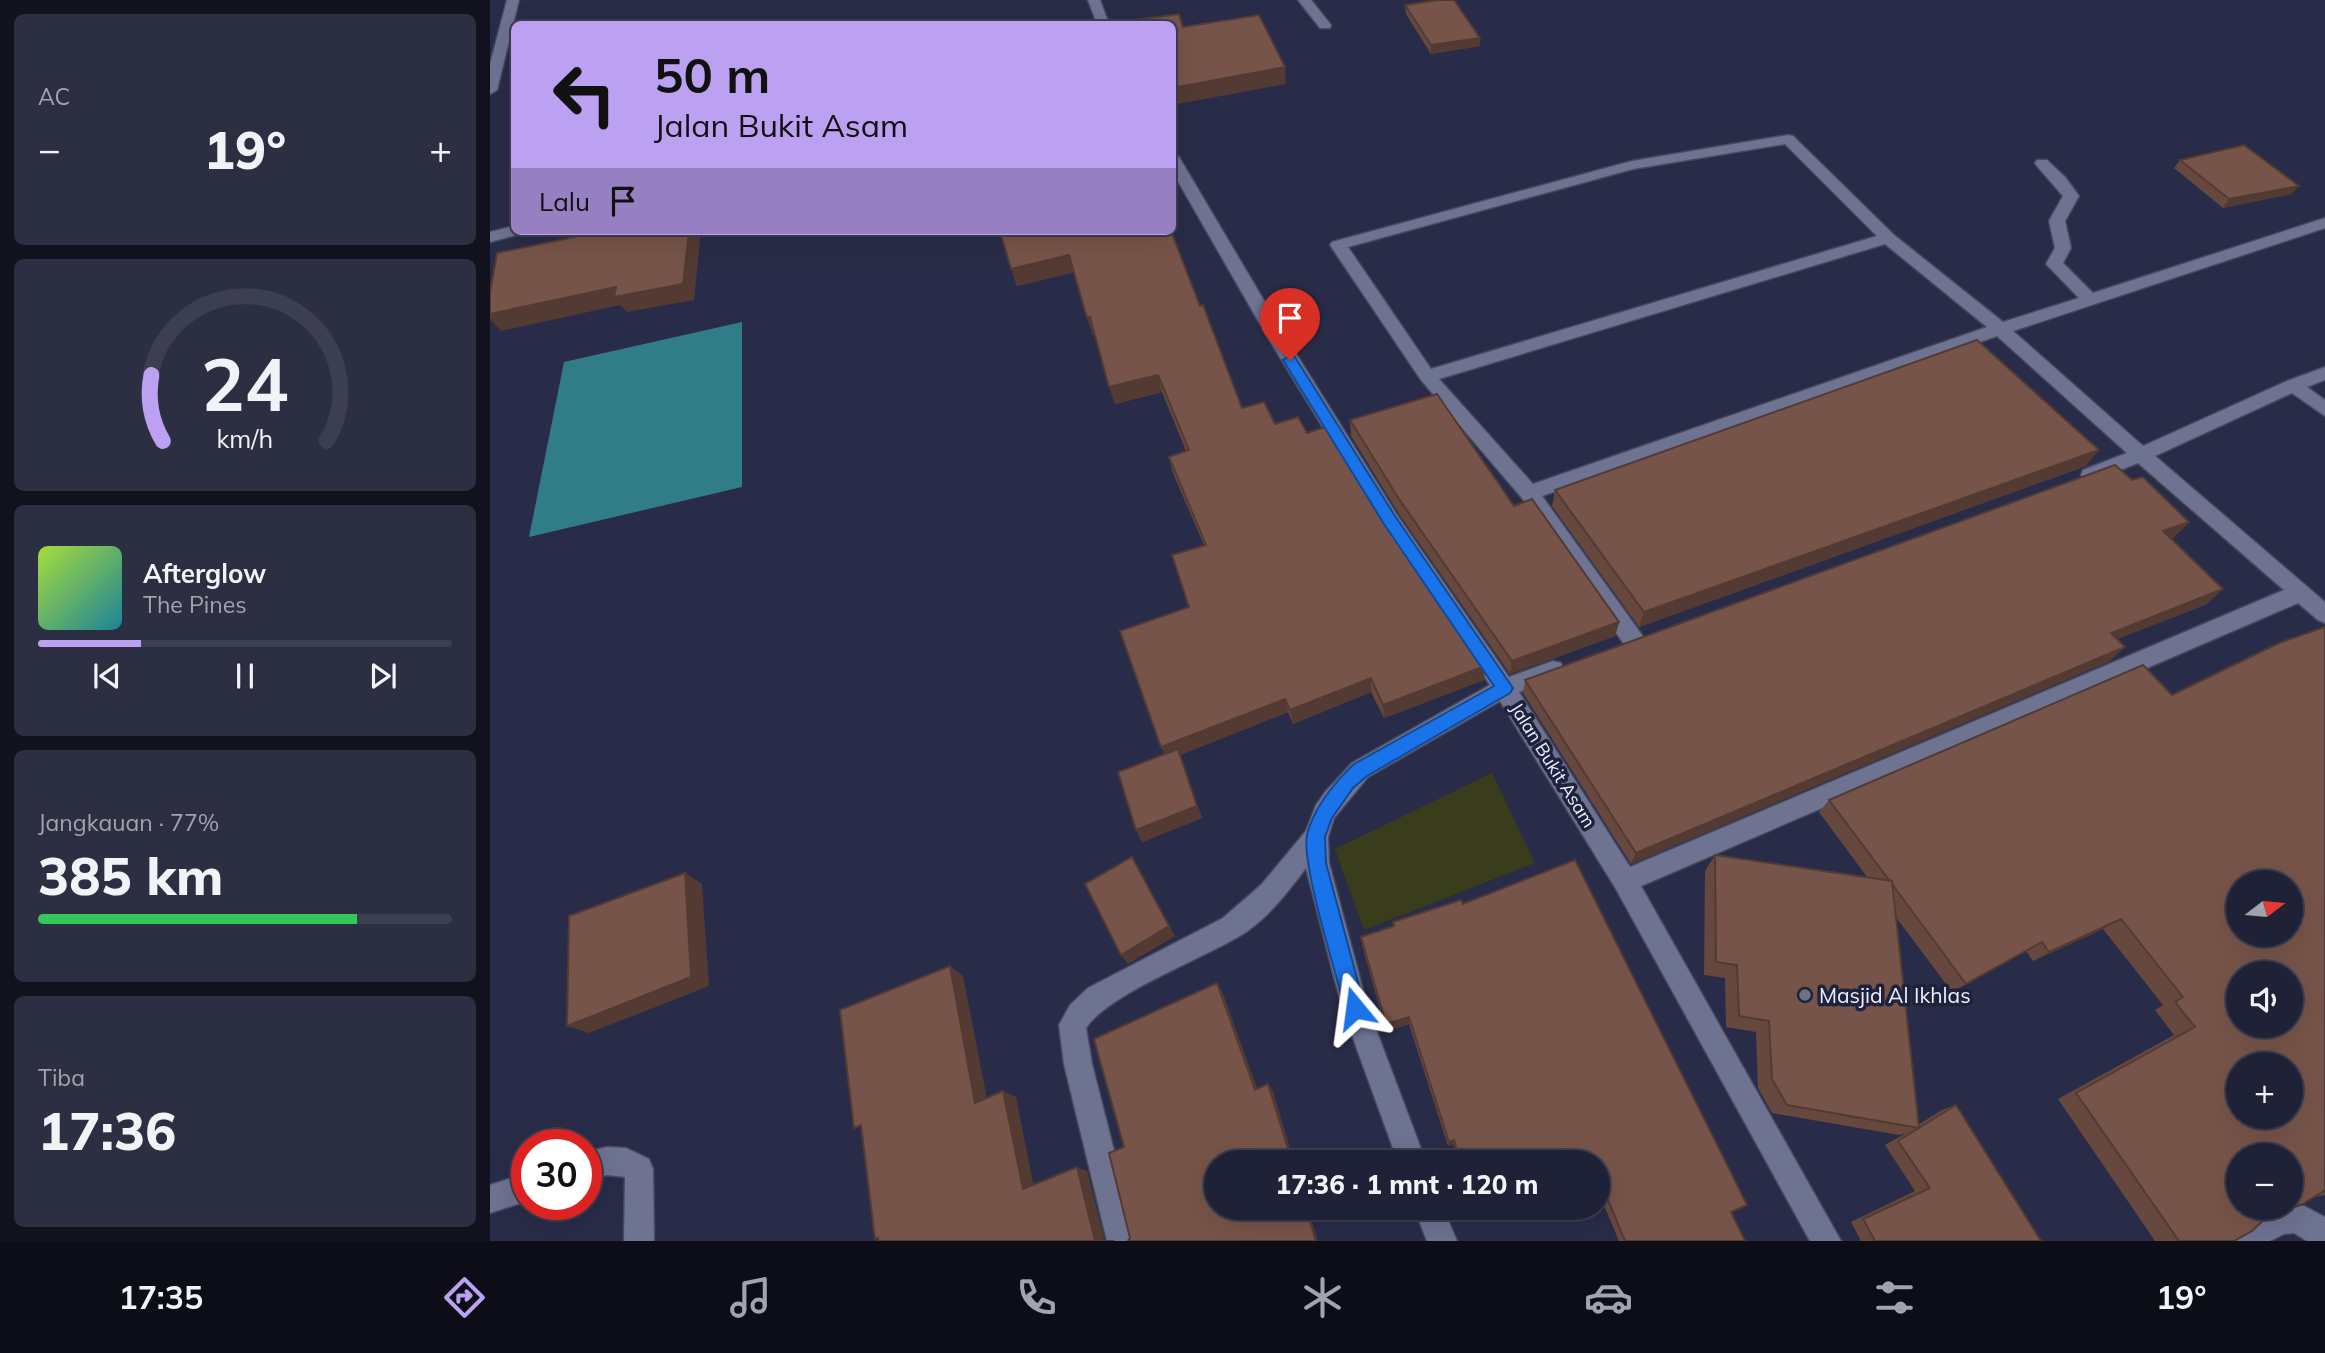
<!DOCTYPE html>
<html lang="id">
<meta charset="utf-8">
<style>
:root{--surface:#1f2136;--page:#2c2e42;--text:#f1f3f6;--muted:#a1a3ad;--line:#3c3e51;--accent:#bca0f2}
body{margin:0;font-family:Mulish,sans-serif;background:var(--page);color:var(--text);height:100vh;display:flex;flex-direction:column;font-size:26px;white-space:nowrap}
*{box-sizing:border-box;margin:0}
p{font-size:23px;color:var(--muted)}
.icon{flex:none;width:38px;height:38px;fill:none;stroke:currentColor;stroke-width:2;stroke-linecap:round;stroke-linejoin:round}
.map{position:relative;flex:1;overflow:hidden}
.side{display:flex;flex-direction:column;gap:14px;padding:14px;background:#11121e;width:490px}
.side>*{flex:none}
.banner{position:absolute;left:21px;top:21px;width:665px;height:214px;border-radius:10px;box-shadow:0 7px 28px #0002,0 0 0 2px var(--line);background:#bca0f2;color:#111;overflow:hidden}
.needle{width:46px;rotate:74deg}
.buttons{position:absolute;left:1736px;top:870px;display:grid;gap:14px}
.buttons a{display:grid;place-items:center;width:77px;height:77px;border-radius:50%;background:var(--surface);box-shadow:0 7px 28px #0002,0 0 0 2px var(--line);font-size:35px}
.speed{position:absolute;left:21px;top:1129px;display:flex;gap:14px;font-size:35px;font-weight:700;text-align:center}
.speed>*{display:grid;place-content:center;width:91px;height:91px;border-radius:50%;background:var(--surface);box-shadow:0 7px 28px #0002,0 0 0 2px var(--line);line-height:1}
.speed .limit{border:10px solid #d22;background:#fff;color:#111}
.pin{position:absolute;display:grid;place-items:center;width:60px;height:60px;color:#fff;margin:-72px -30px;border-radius:50% 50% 50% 0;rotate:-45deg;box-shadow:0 0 7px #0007}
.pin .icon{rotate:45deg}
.me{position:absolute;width:77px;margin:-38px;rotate:344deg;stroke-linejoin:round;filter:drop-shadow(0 0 5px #0008)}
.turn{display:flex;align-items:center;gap:24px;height:147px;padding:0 28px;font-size:32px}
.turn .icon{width:91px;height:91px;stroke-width:2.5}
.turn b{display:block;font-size:49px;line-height:60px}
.then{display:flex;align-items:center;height:66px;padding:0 28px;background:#0003;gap:14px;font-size:26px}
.big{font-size:52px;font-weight:800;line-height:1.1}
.side .tile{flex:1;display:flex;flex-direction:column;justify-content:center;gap:10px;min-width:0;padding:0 24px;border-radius:10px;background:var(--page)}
.side .dial{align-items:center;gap:0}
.dial svg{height:182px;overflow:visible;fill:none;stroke:var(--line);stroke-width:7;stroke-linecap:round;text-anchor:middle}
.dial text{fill:var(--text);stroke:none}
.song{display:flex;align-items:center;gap:21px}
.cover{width:84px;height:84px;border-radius:10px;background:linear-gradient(135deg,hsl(80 70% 55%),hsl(190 70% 35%))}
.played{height:7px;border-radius:4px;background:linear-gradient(90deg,var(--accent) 25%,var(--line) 25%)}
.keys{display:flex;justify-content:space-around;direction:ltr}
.heat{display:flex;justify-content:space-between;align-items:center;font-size:38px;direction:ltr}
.charge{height:10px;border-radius:5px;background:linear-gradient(90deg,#34c759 77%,var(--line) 0)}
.trip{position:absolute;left:714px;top:1150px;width:406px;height:70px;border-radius:35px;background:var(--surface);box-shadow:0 7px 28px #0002,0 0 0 2px var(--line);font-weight:800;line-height:70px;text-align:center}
.dock{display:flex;height:112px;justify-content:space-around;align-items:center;background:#0c0d16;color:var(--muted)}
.dock .icon{width:49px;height:49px}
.dock .current{color:var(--accent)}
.dock b{font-size:32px;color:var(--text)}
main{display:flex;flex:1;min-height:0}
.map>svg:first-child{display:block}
</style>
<main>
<section class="side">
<div class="tile"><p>AC</p>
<div class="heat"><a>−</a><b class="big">19°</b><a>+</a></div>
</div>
<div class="tile dial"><svg viewBox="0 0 100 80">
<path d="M14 69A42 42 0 1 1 86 69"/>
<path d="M14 69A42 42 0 0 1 9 40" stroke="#bca0f2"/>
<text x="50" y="56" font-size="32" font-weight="700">24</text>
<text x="50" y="72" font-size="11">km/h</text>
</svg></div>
<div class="tile">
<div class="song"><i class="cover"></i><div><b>Afterglow</b><p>The Pines</p></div></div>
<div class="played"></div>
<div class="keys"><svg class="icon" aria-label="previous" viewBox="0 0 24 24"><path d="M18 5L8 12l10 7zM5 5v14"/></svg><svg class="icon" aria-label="pause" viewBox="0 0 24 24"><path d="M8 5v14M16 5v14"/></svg><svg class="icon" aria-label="next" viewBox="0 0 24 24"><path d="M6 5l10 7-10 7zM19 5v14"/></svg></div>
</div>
<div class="tile"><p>Jangkauan · 77%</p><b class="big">385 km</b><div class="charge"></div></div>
<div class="tile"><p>Tiba</p><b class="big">17:36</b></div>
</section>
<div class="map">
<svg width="1835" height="1241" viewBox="0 0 1835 1241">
<rect width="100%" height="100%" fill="#292c48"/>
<!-- green -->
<path fill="#3a3d1b" d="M1002,773l43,90 -171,67 -29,-81z"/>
<!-- water -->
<path fill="#307d87" d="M252,322v165l-213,50 35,-175z"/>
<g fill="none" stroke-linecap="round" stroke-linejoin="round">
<!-- street casing -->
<g stroke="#46495f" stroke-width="3">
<g id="street">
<path d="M17,0h12l-22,90 -7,4v-30z"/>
<path d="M598,0h12l9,24h-12z"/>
<path d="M808,0h13l20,25 -1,3h-10z"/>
<path d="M1298,135l5,1 101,99 109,87 76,-24 -33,-34 9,-16 -6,-27 14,-25 -26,-30 -2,-3 2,-3h10l18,17 14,19 -14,25 6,27 -8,15 30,30 232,-75v10l-312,103 130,115 144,-65 38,-14v13l-18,7 18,13v16l-33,-23 -137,63 170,146v21l-7,-3 -20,-17 -657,283 200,355h-31l-194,-352 -116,-188 -132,76 -34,41 -6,19 1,26 39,145 58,154h-28l-56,-154 -36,-140c-19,25 -40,53 -68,69 -37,22 -131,58 -152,91l6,36 45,177h-30l-43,-177 -5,-39 11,-20 18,-17 135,-70 38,-33 45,-54 10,-26 10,-14 26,-28 138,-78 -107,-160 -115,-187 -96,-167v-18l7,4 106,179 112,179 112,162 44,-16 8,2 3,7 -3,7 -42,15 111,175 654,-277 -146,-127 -48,19 -7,-2 -2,-5 2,-5 44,-17 -130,-117 -455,160 100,139 3,6 -3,6 -8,3 -8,-3 -104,-149 -101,-118 -91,-135 2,-3 300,-81zM1295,144l92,92 -446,133 -83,-122 285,-78zM1395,244l102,83 -454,157 -94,-105z"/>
<path d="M24,226v5h8l-2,3 -30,8v-10z"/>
<path d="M117,1147l19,1 23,11 4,10 1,72h-30l1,-64 -18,-2 -21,5v-28z"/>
<path d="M37,1173v28l-37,12v-28z"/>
<path d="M1801,1204l13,2 21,11v24h-18l-13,-8 -10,1 -14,7h-44c9,-21 43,-33 65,-33z"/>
<path d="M924,1208h29l14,33h-30z"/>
</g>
</g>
<!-- street -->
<use href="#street" fill="#6e7392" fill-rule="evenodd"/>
</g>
<!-- wall -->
<g fill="#66483f">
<path d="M915,5l75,41 -49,8 -25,-40z"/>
<path d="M1690,160l112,34 -69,14 -49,-40z"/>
<path d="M510,231l200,75 42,102 33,16 32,9 177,247 -100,38 -13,-26 -78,32 -5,-12 -108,43 22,63 -60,24 23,-88 -4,-7 28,-140 15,-62 -31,-72 -4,-16 17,-6 -24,-59 -47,12 -20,-70 -2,1 -19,-63 -57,14z"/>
<path d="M860,420l164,86 105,116 -4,14 -105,38 -111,-160 -48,-78z"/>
<path d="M1596,466l-447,161 -87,-121 3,-16z"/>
<path d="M1699,522l-15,15 -3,1 36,66 -90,35 -7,22 -479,203 -108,-171 2,-13z"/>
<path d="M1835,627v568l-11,2 -46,19 -34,25h-79l-97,-142 116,-64 -19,-25 8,-5 -60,-76 -70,32 -7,-10 -74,41 -57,-76 23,209 24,-15 14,-5 85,136h-180l-10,-19 64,-31 -30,-46 21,-12 -7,2 -127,-22 -14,-25 -2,-56 -30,-5 -1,-49 -21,-3 1,-104 10,-16 152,22 -48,-65 10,-12 343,-105z"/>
<path d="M973,904l268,308 14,29h-126l-21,-50v-29h-140l-5,-18 -5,2 -39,-122 -23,7 -24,-86 -1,-8 32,-11v-4z"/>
</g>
<!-- shaded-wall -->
<g fill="#533b33">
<path d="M990,38v8l-49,8v-9z"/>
<path d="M795,67l1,17 -114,21v-17z"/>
<path d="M1809,186l-7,8 -69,14 6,-9z"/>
<path d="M199,231h12l-7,69 -67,12 -7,-7 -119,26 -11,-12v-5l126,-27z"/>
<path d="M579,255l6,17 -58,14 -6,-17z"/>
<path d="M600,317l5,17 -2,1 -6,-17z"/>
<path d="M668,375l4,17 -47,12 -6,-17z"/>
<path d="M1609,450l-13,16 -447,161 5,-15z"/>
<path d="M1699,522l-15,15 -26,9 15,-15z"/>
<path d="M1733,589l-16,15 -110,43 14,-14z"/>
<path d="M1129,622l-4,14 -105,38 2,-13z"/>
<path d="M1635,647l-15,14 -479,203 5,-11z"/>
<path d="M995,666l-1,14 -100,38 -1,-13z"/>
<path d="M881,678v14l-78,32 -3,-14z"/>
<path d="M795,699l3,13 -108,43 22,63 -60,24 -6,-12 31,-70 -6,-13z"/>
<path d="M642,857l43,79 -47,28 -7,-9z"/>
<path d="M195,873l17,11 7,102 -120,47 -22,-7z"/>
<path d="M1631,919l-18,10 -70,32 16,-9z"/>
<path d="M460,966l13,10 26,133 -14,-6z"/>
<path d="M727,983l6,10 37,104 -5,-7z"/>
<path d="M919,1017v7l-23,7v-7z"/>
<path d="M778,1084l5,7 21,71h-2z"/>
<path d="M513,1091l13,6 19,96 -12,-4z"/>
<path d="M964,1140l-1,4 -5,2 1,-4z"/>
<path d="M587,1167l10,4 18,70h-10z"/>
<path d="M816,1208h2l10,33h-2z"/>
<path d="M992,1208h5l-14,5 2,-3z"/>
</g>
<!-- building -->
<g fill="#775449" stroke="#533b33" stroke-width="2" fill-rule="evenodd">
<path d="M948,0h16l26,38 -49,7 -26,-40z"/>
<path d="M689,14l4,13 76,-12 26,52 -113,21v-64h-51l-1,-2z"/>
<path d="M1754,145l55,41 -70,13 -49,-39z"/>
<path d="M113,231h86l-6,53 -69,13 2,-10 -126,27v-21l7,-40z"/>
<path d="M510,231h171l29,75 3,-1 39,103 22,-6 11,22 23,-7 9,16 21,-7 52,85 105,155 -102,39 -12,-27 -81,32 -5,-11 -124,48 -41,-116 69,-24 -17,-52 34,-10 -37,-88 20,-7 -31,-75 -49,12 -19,-70 -3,1 -18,-63 -58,14z"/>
<path d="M1487,340l122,110 -455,162 -89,-122z"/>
<path d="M947,394l77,112 18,-7 87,123 -107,39 -113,-162 -49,-79z"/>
<path d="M1625,465l17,15 11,-3 46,45 -26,9 60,58 -112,44 14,14 -489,206 -111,-173z"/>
<path d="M1835,627v565l-1,-1 -21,13 -35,12 -16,15 -18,10h-55l-103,-148 119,-66 -20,-25 8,-5 -62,-78 -72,33 -7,-10 -76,42 -74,-100v-3l-3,-1 -60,-80 314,-135 29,30 107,-52zM1748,882h53v52h-53zM1748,973h53v53h-53zM1748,1064h53v52h-53zM1748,1155h53v53h-53z"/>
<path d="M688,749l19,57 -61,24 -18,-58z"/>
<path d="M1225,855l177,26 27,247 -132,-23 -15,-26 -3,-58 -30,-5 -2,-51 -21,-3z"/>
<path d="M642,857l37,69 -48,29 -36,-71z"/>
<path d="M1085,860l172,345 -16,7 14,29h-120l-27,-65v-14h-138l-6,-22 -5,2 -40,-125 -23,7 -25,-87 33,-11 -1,-4 68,-22 2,4z"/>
<path d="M195,873l6,104 -124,49 2,-110z"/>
<path d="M460,966l25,137 28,-12 20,98 54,-22 18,74h19h-236v-3l-3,1 -14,-114 -7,3 -14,-118z"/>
<path d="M727,983l38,107 13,-6 24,78h-76v46h90l10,33h-188l2,-3 -21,-85 15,-6 -30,-108z"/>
<path d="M1466,1105l85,136h-166l-12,-22 67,-31 -32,-47z"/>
</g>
<!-- route -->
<path fill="#1a73e8" stroke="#114b97" stroke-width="2" d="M800,355l5,2 100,159 118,172 -3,5 -143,83 -14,12 -21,30 -7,19 1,26 39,145 -3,7 -7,3 -7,-3 -3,-7c-9,-34 -44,-145 -38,-173 7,-28 27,-52 47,-71l140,-78 -110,-162 -101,-164z"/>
<!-- markers -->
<circle fill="#6b7280" stroke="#1f223d" stroke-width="2.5" cx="1315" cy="995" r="7"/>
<g text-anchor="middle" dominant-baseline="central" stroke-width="7" stroke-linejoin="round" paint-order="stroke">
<!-- street labels -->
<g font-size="18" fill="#eceffe" stroke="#1f223d">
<text transform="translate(1063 765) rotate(58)">Jalan Bukit Asam</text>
</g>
<!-- near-poi labels -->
<g font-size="21" fill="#eceffe" stroke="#1f223d" text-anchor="start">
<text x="1329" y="995">Masjid Al Ikhlas</text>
</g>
</g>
</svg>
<div class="buttons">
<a><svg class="needle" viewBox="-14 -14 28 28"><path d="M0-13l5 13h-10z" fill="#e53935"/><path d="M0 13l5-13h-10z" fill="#a1a3ad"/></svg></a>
<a><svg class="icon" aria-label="sound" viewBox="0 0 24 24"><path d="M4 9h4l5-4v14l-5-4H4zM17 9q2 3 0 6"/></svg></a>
<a>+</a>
<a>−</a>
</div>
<div class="speed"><div class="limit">30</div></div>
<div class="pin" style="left:800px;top:360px;background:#d93025"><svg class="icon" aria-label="arrive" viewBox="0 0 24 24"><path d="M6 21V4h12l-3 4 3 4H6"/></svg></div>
<svg class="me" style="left:865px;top:1008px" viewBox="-20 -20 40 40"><path d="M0-17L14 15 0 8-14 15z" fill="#1a73e8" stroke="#fff" stroke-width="4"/></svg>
<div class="trip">17:36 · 1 mnt · 120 m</div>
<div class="banner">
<div class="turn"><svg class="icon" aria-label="left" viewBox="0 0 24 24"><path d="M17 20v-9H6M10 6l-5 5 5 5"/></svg><div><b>50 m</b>Jalan Bukit Asam</div></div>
<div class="then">Lalu<svg class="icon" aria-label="arrive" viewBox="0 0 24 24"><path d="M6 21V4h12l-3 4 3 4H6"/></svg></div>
</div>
</div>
</main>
<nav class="dock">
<b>17:35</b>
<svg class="icon current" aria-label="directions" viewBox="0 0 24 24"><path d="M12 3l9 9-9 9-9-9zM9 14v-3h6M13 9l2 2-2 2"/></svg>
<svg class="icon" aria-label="music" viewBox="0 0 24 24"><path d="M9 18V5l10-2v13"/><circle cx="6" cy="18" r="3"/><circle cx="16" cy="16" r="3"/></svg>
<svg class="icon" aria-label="phone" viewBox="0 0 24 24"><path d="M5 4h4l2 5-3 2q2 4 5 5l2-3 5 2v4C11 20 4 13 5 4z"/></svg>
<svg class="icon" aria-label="climate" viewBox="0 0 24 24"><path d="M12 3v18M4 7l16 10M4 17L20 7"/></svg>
<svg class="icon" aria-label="car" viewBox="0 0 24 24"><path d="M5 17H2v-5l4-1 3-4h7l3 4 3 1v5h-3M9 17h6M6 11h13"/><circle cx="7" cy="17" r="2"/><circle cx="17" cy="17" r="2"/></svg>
<svg class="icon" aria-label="filters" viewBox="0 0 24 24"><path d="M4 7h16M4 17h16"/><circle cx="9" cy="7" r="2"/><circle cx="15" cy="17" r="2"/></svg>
<b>19°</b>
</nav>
